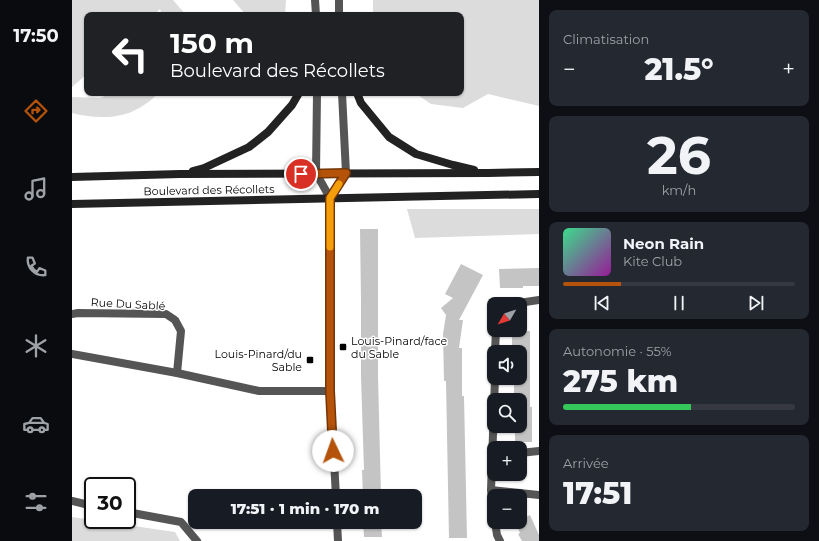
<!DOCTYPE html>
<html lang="fr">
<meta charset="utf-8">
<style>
:root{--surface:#171b24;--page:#242831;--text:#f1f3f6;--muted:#9ea1a6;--line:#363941;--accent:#b45309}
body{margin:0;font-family:Montserrat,sans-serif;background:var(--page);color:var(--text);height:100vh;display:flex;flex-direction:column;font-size:15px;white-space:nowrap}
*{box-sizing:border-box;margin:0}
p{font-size:13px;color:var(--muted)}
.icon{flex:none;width:22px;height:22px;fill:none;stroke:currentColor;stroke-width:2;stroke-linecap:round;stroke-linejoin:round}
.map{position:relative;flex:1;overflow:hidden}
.panel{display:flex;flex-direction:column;gap:10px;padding:10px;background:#0d0f14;width:280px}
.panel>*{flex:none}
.hud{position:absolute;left:12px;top:12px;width:380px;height:84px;border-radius:8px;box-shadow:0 1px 3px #0004;background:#202124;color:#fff;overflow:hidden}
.needle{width:26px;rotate:231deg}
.controls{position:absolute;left:415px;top:297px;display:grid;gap:8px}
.controls a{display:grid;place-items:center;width:40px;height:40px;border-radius:8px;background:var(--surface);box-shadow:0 1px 3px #0004;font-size:20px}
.speed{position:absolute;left:12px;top:477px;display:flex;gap:8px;font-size:20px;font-weight:700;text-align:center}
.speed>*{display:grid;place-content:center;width:52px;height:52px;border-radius:50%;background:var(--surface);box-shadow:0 1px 3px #0004;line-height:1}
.speed .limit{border:2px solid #111;border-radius:6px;background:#fff;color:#111}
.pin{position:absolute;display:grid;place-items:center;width:34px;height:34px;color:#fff;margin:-17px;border:2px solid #fff;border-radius:50%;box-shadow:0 1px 4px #0007}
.me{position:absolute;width:44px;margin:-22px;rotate:357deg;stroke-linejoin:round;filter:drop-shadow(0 0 3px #0008)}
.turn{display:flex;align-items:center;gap:14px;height:84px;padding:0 20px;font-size:18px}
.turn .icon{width:52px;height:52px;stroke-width:2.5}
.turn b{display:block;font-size:28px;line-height:34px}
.big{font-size:30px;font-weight:800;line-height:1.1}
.panel .card{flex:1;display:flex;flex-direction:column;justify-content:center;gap:6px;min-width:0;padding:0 14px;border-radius:8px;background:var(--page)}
.panel .dial{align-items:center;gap:0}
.dial b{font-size:52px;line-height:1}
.song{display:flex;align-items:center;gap:12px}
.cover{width:48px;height:48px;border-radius:6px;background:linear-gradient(135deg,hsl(150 70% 55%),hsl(300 70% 35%))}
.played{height:4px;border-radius:2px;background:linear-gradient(90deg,var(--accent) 25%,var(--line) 25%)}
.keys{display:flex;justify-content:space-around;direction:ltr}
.heat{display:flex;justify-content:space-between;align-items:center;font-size:22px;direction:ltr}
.charge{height:6px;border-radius:3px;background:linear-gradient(90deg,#34c759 55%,var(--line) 0)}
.trip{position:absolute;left:116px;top:489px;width:234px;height:40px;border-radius:8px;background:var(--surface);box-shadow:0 1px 3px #0004;font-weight:800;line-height:40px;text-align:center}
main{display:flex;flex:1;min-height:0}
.dock{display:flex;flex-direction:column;width:72px;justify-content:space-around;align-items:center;background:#090b0e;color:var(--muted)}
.dock .icon{width:28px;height:28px}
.dock .selected{color:var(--accent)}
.dock b{font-size:18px;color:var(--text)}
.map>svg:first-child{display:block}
</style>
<main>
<nav class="dock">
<b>17:50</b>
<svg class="icon selected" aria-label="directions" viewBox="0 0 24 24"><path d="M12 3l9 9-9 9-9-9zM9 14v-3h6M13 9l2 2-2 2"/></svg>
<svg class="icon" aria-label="music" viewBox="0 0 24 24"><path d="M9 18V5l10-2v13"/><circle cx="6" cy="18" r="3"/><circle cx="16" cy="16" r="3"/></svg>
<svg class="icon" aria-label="phone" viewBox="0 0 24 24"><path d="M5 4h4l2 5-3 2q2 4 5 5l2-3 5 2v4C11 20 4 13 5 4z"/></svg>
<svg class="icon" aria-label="climate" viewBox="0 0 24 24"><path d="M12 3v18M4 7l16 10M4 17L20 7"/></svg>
<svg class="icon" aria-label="car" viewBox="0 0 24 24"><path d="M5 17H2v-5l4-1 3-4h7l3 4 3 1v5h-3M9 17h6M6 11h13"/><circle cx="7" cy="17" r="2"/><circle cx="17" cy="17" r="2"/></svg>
<svg class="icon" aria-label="filters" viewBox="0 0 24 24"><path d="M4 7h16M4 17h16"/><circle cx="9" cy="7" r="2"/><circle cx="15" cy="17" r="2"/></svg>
</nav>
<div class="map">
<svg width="467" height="541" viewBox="0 0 467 541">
<rect width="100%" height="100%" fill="#fff"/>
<!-- green -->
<g fill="#dcdcdc">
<path d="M0,0h101l13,15h-24l-2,-6 -6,6h-67v59l-15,13z"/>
<path d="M161,0h53l-1,15h-39z"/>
<path d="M301,0h166v106l-51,-12 -25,14 -32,-4 -16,-11h46v-78h-88z"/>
<path d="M41,93h46c-5,4 -10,9 -15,12 -21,15 -48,14 -72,8v-16l28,1z"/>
<path d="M335,209h132v25l-124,4z"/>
<path d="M0,517l103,15 5,9h-108z"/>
</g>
<!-- building -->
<g fill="#c4c4c4">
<path d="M288,229h18v147l3,120h-18l-1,-26h2l-3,-93v-77z"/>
<path d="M389,264l22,11 -24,45h4l-4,28h3v48h2l3,142h-18l-3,-157h-2l-1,-47 3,-19 -5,-7 12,-10 -8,-4z"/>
<path d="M467,268v18h-16v2h-23l-1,-19z"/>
<path d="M458,331v76h2v35h-17v-16h5v-26h-6v-22h6v-26h-8v-20z"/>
<path d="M458,515l9,20v6h-17l-4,-7 2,-1 -5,-11h5v-2z"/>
<path d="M291,522h18l1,15h-18z"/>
</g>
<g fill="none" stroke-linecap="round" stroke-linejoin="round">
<!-- street -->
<g stroke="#555" stroke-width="8">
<path d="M243,0l1,15"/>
<path d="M267,0v15"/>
<path d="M245,93l-1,80 14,25v193l6,105"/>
<path d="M258,198l16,-25 -4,-80"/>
<path d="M440,304l27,-4"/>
<path d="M0,314l6,-1 88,1 9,6 6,11 -4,42"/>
<path d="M423,352l1,-22"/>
<path d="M0,354l105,19 82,18h71"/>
<path d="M448,453l19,-2"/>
<path d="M419,490l48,5"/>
<path d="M0,501l21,5"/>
<path d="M422,511l-3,-21 4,-112"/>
<path d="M55,512l54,10 16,19"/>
<path d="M265,522l1,19"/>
<path d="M423,522l2,13 3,6"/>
</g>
<!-- secondary -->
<g stroke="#222" stroke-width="8">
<path d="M285,93l4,10 28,34 27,17 37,11 21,5"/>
<path d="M121,171l11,-3 45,-21 19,-15 24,-27 7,-12"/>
<path d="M0,177l108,-3 308,-1 51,-1"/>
<path d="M0,204l467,-10"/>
</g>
</g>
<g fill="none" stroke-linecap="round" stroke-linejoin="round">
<!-- route casing -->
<g stroke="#753606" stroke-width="10">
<path id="route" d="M229,174l45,-1 -16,25v193l3,60"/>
</g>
<!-- route -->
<use href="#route" stroke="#b45309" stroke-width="7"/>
<!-- slow -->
<path stroke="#f59e0b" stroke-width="7" d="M258,247v-49l9,-14"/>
</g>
<!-- markers -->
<g fill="#000" stroke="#fff" stroke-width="1.5">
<rect x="267" y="343" width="8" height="8" rx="2"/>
<rect x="234" y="356" width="8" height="8" rx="2"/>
</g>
<g text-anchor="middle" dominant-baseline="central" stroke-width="3" stroke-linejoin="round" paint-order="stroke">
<!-- street labels -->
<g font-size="11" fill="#000" stroke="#fff">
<text transform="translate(137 190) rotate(-1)">Boulevard des Récollets</text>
<text transform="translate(56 304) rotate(3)">Rue Du Sablé</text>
</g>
<!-- poi labels -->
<g font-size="11" fill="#000" stroke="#fff" text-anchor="start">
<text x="279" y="341">Louis-Pinard/face<tspan x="279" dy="13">du Sable</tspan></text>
<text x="230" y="354" text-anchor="end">Louis-Pinard/du<tspan x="230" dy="13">Sable</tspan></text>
</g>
</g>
</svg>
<div class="controls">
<a><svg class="needle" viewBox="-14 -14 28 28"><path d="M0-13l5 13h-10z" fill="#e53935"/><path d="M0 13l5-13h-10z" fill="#9ea1a6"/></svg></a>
<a><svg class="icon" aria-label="sound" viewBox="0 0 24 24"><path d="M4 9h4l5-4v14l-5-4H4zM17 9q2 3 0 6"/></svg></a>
<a><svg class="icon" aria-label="search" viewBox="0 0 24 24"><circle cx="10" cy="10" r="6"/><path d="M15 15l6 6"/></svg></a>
<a>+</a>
<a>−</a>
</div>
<div class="speed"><div class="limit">30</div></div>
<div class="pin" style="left:229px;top:174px;background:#d93025"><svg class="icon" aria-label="arrive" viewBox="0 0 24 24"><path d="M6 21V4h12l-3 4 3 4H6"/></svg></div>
<svg class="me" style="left:261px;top:451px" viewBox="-20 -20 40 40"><circle r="19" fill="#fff"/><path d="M0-13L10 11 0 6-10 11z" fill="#b45309"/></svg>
<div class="trip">17:51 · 1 min · 170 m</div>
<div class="hud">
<div class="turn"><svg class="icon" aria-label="left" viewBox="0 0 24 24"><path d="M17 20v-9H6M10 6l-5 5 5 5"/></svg><div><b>150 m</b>Boulevard des Récollets</div></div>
</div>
</div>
<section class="panel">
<div class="card"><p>Climatisation</p>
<div class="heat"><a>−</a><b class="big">21.5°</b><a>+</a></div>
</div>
<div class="card dial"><b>26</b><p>km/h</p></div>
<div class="card">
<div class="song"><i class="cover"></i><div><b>Neon Rain</b><p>Kite Club</p></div></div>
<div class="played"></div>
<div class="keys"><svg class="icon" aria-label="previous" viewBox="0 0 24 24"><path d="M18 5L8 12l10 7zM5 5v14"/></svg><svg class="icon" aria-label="pause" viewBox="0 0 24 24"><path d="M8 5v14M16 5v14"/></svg><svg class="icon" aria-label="next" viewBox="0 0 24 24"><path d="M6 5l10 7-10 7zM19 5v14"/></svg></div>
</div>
<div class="card"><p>Autonomie · 55%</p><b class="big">275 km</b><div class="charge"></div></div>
<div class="card"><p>Arrivée</p><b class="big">17:51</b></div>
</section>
</main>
